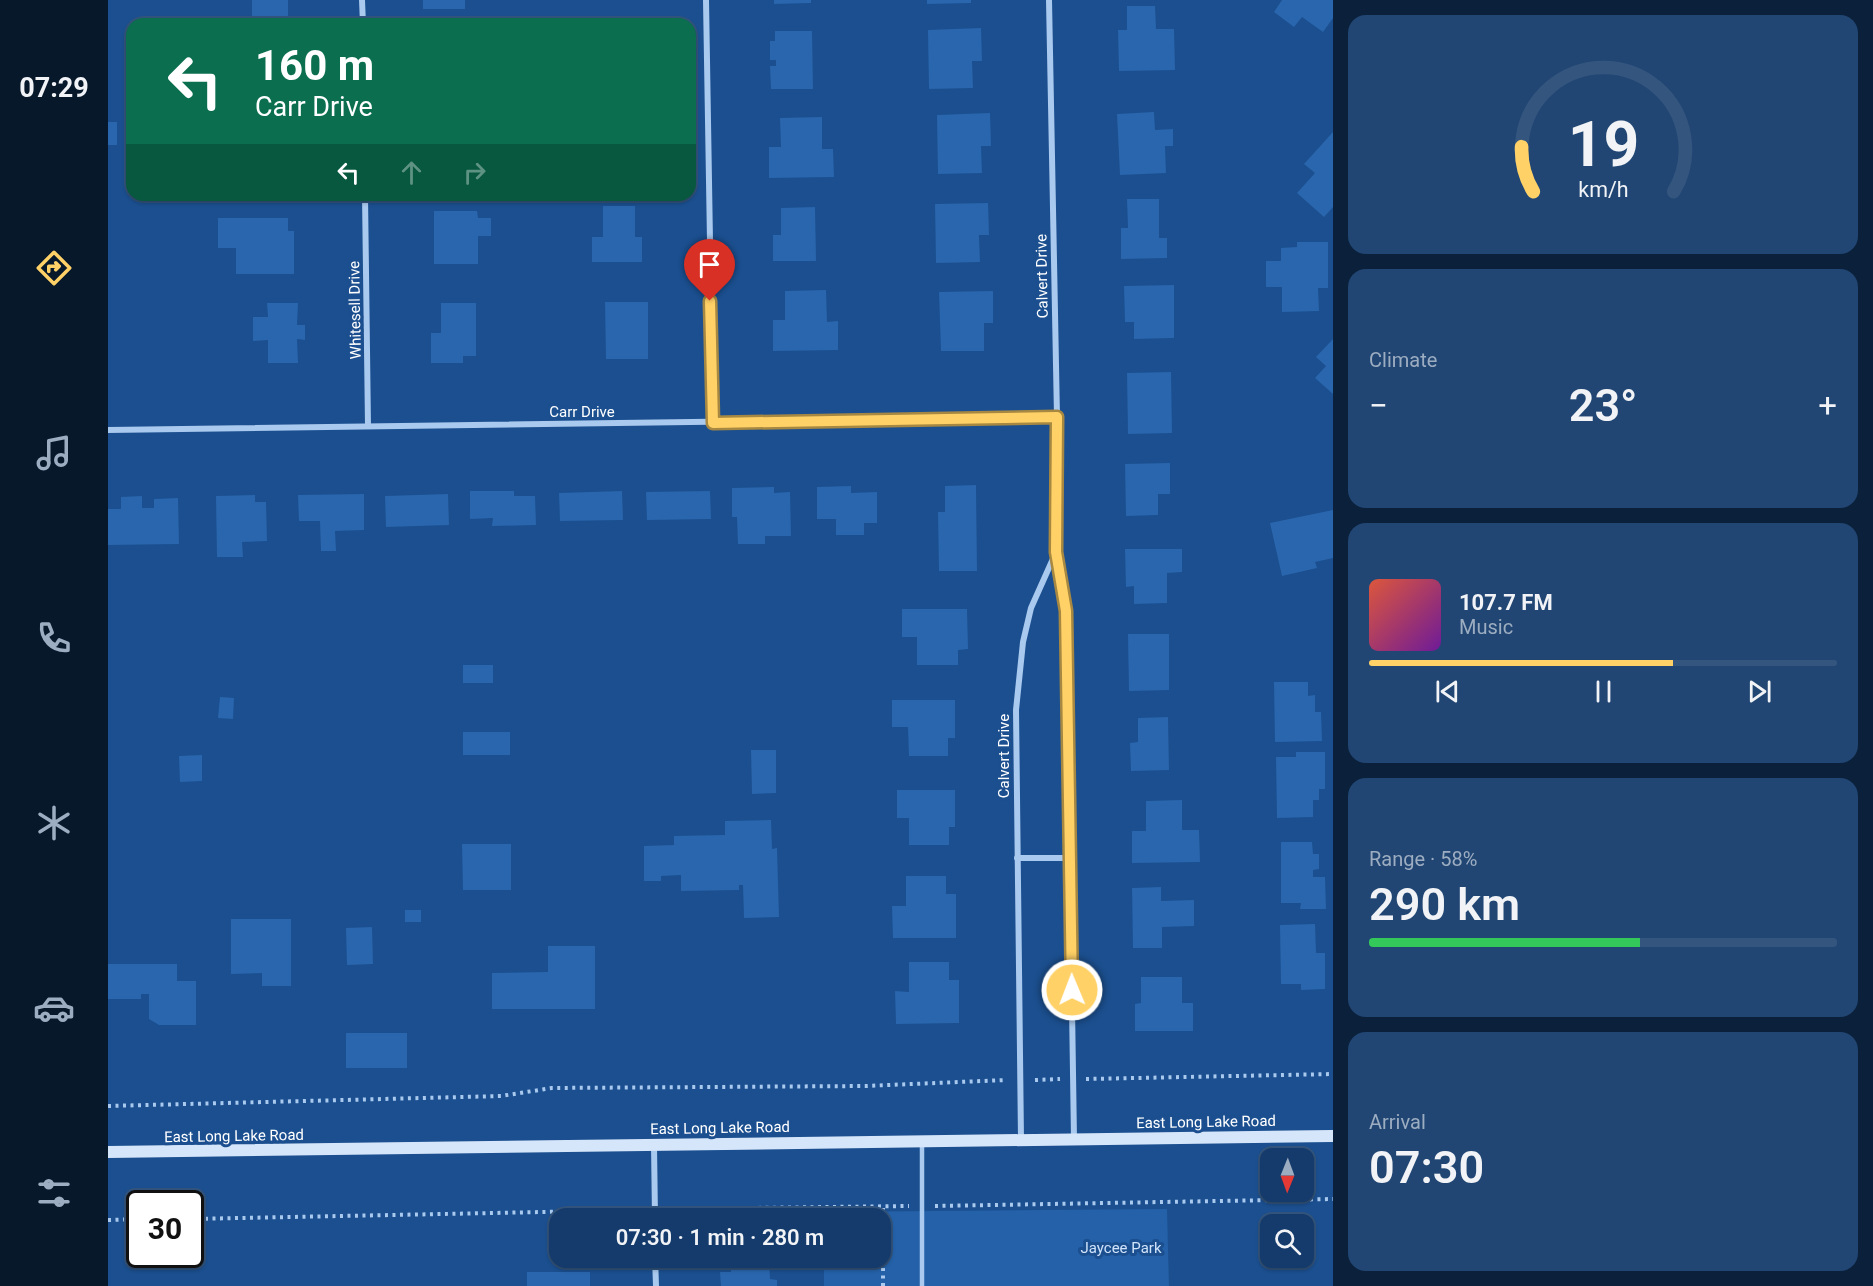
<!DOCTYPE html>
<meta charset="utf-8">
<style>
:root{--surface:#143b6b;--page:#214673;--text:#f1f3f6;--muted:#9dadc1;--line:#33557e;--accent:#ffd166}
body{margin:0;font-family:Roboto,sans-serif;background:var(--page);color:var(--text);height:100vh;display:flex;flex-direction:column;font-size:22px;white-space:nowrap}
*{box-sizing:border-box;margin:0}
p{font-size:20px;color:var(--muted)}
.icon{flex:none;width:33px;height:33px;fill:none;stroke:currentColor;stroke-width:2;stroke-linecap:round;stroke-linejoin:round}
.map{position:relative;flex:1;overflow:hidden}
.panel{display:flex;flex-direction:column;gap:15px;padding:15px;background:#0b203b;width:540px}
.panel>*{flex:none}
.hud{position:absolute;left:18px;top:18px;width:570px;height:183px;border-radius:18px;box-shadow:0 2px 4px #0004,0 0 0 2px var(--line);background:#0b6e4f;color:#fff;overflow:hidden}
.needle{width:39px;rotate:181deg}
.buttons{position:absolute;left:1152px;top:1148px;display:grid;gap:12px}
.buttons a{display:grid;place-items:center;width:54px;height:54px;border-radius:12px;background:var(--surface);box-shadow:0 2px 4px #0004,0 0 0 2px var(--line);font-size:30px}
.speed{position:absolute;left:18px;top:1190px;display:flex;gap:12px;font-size:30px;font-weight:700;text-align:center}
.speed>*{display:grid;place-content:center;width:78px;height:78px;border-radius:50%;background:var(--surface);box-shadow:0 2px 4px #0004,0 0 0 2px var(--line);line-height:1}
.speed .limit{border:3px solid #111;border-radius:9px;background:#fff;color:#111}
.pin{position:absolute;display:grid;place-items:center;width:51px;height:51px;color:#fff;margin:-62px -26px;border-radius:50% 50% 50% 0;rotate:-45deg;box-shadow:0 0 6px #0007}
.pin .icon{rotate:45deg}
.me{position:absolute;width:66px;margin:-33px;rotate:359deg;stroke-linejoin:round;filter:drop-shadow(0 0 4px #0008)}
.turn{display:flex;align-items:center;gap:21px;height:126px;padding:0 30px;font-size:27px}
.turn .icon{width:78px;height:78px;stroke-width:2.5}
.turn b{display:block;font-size:42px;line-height:51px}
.lanes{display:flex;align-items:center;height:57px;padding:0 30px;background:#0003;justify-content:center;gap:30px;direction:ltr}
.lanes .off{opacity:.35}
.big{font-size:45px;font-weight:600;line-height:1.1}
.panel .tile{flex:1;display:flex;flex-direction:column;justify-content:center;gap:9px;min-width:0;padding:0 21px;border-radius:18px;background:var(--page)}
.panel .dial{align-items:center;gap:0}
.dial svg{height:156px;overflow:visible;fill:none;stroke:var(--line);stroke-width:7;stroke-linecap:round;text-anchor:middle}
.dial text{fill:var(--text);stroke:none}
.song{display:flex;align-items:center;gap:18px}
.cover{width:72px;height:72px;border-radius:9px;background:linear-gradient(135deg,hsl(10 70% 55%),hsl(280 70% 35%))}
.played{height:6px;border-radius:3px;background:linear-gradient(90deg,var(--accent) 65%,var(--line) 65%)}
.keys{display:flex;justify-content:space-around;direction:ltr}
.heat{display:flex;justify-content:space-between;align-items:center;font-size:33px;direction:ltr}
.charge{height:9px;border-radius:4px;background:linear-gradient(90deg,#34c759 58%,var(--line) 0)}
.trip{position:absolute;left:441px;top:1208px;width:342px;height:60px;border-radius:18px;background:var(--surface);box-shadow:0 2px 4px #0004,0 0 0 2px var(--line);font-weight:600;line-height:60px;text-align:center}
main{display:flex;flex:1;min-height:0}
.tabs{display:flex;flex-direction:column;width:108px;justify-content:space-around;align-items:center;background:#08182b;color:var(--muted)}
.tabs .icon{width:42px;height:42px}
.tabs .active{color:var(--accent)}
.tabs b{font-size:27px;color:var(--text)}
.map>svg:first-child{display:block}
</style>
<main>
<nav class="tabs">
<b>07:29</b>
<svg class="icon active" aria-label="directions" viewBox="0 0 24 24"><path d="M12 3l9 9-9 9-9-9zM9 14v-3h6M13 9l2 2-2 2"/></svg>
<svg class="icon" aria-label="music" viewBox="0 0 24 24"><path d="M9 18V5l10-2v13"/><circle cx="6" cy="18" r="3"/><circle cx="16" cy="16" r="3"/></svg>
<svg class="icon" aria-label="phone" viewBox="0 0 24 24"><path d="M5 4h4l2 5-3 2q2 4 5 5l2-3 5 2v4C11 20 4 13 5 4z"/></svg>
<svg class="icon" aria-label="climate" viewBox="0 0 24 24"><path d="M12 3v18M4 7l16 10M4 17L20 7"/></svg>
<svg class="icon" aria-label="car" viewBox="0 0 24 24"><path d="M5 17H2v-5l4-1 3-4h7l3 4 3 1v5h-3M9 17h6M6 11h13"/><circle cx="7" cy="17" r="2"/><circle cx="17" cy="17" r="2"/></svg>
<svg class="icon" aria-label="filters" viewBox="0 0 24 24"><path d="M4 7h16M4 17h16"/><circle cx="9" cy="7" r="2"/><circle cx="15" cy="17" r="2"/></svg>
</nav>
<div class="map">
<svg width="1225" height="1286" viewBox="0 0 1225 1286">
<rect width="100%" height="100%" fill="#1b4f8f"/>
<!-- green -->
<path fill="#2461a8" d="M1059,1209l2,77h-345v-29h56v-39h-57v-6z"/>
<!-- building -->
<g fill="#2a66ad">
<rect x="144" y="0" width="36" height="19"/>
<rect x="315" y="0" width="42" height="9"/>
<path d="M666,0h37v3l-37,1z"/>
<path d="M819,0h44v3l-44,1z"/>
<path d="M1174,0h51v18l-10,14 -21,-15 -8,10 -20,-15z"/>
<path d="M1019,6h28l1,23h18l1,41 -56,1 -1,-41h9z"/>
<rect x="496" y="21" width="38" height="3"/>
<path d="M873,28l1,33h-10l1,27 -44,1 -1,-59z"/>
<path d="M667,31h37l1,58h-42l-1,-23h6v-6h-6v-19h5z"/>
<path d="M1046,112l1,18 18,-1v17h-8l1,27 -46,2 -3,-61z"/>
<path d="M882,113l1,33h-10l1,27 -44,1 -1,-59z"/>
<path d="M714,117v32h11l1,28 -65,1v-31h12l-1,-29z"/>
<rect x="0" y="122" width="9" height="23"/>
<path d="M1225,132v75l-9,10 -27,-24 18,-20 -11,-9z"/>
<path d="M1019,199h32v39h8v20l-46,1v-31h7z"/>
<path d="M880,203l1,32h-10l1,27 -44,1 -1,-59z"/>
<path d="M495,206h32v31h7v25h-50v-25h11z"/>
<path d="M707,207l1,54h-43v-26h8v-27z"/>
<path d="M326,211h43l1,7h13v18h-13v28h-44z"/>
<path d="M110,218h70v13h6v43h-58v-26h-18z"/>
<path d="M1189,242h31v46h-10l1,23 -37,1v-25h-16v-26h15v-13l16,-1z"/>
<path d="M1066,285v53l-40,1v-17h-9l-1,-36z"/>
<path d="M718,290l1,32 11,-1v29l-65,1v-31h12v-29z"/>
<path d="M885,291v32h-9v28h-43l-2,-59z"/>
<path d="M497,302h43v57h-42z"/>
<path d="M159,303h31l-1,22h8v15l-8,-1 1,24h-30v-23l-15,1v-24h15z"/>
<path d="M333,303h35v53h-13v7h-32v-30h10z"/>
<path d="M1225,339v55l-18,-16 11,-12 -10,-9z"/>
<path d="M1063,372l1,61 -44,1 -1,-61z"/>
<path d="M1062,463v31h-12v21l-32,1 -1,-52z"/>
<path d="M868,485l1,86h-38l-1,-59h7v-26z"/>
<path d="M743,486v7l26,-1v31h-13v12h-28v-16h-19v-32z"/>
<path d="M666,487v6l16,-1 1,44h-26v8h-27l-1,-27h-5v-29z"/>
<path d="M362,491h44v5h21l1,29 -44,1 1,-8 -23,1z"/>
<path d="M514,491l1,29 -63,1 -1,-28z"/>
<path d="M602,491l1,28 -64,1 -1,-28z"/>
<path d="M256,494v36l-29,1 1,20h-15l-1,-30h-21l-1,-26z"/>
<path d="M340,494l1,31 -63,2 -1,-31z"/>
<path d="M147,495v7h11l1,39 -25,1 1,15h-26l-1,-61z"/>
<path d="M34,496v12h12v-9l24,-1 1,46 -71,1v-36h13v-12z"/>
<path d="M1225,510v48l-18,4 2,6 -35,8 -12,-53z"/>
<path d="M1017,549h57v23l-15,1v30l-33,1v-18l-8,1z"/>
<path d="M794,609h65l1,40 -10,1v15h-41v-28h-15z"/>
<path d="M1020,634h41v56l-40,1z"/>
<rect x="355" y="665" width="30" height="18"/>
<path d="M1166,682h34v14l7,-1v17h6l1,29 -47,1z"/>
<path d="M112,697l14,1 -1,21 -15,-1z"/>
<path d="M784,700h63v38h-7v18h-39l-1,-29h-16z"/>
<path d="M1060,717l1,53 -38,1 -1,-28 8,-1v-24z"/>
<rect x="355" y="732" width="47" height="23"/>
<path d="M643,750h25v43l-24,1z"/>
<path d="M1188,752h29v37h-6v11h-6v17l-36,1 -1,-61h20z"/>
<path d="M94,755v26l-22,1 -1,-26z"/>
<path d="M789,790h58v37h-6v18h-40v-27h-12z"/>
<path d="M1074,800v30h17l1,32 -68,1v-32h14v-30z"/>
<path d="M663,820l1,29 5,-1 2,69 -35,1 -1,-33h-4v5l-58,1v-16l-20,1v5h-17v-35l30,-1v-9l51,-1v-14z"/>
<path d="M1173,842h31l1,12h6v15l-6,1v7h12l1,32h-26l1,-6h-20z"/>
<path d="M354,844h49v46h-48z"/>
<path d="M798,876h40v18h10v44h-63l-1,-32h14z"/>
<path d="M1053,887v14l33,-1v26l-32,1v21h-29l-1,-60z"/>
<rect x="297" y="910" width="16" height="12"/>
<path d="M123,919h60v67h-29v-13l-31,1z"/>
<path d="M1207,924l1,29h9v36l-24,1v-6h-20l-1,-59z"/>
<path d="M264,927l1,37 -26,1 -1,-37z"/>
<path d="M440,946h47v63h-103v-36l56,-1z"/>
<path d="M801,962h40v18h10v43l-63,1 -1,-33 14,1z"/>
<path d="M0,964h69v17h19v44h-37l-10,-6v-25h-8v5h-33z"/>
<path d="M1033,977h41v26h11v28h-58v-27l6,-1z"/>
<rect x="238" y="1033" width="61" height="35"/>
<path d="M623,1257h38l1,22 7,1v6h-56l-1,-14h11z"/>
<rect x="419" y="1272" width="63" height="14"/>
</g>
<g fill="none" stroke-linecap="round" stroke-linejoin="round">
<!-- path -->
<g stroke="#a9c9ee" stroke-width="4" stroke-dasharray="3 4.5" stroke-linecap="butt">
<path d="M978,1079l247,-5"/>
<path d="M927,1080l25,-1"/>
<path d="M0,1106l393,-10 51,-8 313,-2 141,-6"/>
<path d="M827,1206l398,-7"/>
<path d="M560,1209l241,-3"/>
<path d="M82,1219l453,-9"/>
<path d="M0,1220l32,-1"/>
<path d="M775,1286v-80"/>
</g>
<!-- lane -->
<path stroke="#a9c9ee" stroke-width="4.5" d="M814,1144v142"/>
<!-- street -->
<g stroke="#a9c9ee" stroke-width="6">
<path d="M254,0l1,24"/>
<path d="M598,0l7,423"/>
<path d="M941,0l8,417 -1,135 10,59 8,528"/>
<path d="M257,195l3,231"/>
<path d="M0,430l949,-13"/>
<path d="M909,858h53"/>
<path d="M913,1140l-5,-430 7,-68 8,-34 25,-56"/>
<path d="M546,1145l1,73"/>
<path d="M547,1257l1,29"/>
</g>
<!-- secondary -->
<path stroke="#d6e6fa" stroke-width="12" d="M0,1152l1225,-16"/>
</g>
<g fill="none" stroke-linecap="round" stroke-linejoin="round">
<!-- route casing -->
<g stroke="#a68842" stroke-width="15">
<path id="route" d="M602,301l3,122 344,-6 -1,135 10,59 6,379"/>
</g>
<!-- route -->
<use href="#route" stroke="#ffd166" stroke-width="10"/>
</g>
<g text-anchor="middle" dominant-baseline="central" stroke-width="6" stroke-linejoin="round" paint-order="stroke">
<!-- street labels -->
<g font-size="15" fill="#fff" stroke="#1b4f8f">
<text transform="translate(934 276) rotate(-91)">Calvert Drive</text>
<text transform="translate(247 310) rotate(-91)">Whitesell Drive</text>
<text x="474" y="412">Carr Drive</text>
<text transform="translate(896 756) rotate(-90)">Calvert Drive</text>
<text transform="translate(1098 1122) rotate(-1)">East Long Lake Road</text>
<text transform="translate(612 1128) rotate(-1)">East Long Lake Road</text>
<text transform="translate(126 1136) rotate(-1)">East Long Lake Road</text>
</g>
<!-- park labels -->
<g font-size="15" fill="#cfe3fa" stroke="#1b4f8f">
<text x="1013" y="1248">Jaycee Park</text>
</g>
</g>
</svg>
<div class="buttons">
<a><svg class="needle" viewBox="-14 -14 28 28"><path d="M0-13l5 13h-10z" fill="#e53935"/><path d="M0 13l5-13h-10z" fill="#9dadc1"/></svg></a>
<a><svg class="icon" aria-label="search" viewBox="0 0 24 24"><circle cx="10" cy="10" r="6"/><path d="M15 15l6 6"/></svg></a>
</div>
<div class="speed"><div class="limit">30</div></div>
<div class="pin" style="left:602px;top:301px;background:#d93025"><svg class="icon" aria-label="arrive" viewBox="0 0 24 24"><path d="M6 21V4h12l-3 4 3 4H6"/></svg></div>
<svg class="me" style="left:964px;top:990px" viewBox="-20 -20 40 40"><circle r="17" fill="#ffd166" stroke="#fff" stroke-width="3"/><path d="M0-11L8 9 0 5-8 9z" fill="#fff"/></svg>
<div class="trip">07:30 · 1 min · 280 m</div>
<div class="hud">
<div class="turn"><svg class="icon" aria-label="left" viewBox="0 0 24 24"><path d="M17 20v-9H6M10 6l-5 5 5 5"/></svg><div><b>160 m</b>Carr Drive</div></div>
<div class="lanes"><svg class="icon" aria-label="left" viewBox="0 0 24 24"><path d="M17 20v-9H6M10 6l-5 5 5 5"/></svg><svg class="icon off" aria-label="ahead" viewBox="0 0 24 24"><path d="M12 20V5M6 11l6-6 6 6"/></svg><svg class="icon off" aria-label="right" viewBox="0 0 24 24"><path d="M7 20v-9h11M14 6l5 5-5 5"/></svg></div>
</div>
</div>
<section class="panel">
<div class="tile dial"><svg viewBox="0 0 100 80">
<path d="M14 69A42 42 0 1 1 86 69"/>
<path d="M14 69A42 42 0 0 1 8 46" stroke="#ffd166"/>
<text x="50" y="56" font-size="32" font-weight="700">19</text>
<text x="50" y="72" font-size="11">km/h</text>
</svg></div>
<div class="tile"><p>Climate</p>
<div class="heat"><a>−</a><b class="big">23°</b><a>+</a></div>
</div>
<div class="tile">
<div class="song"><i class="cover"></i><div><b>107.7 FM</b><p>Music</p></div></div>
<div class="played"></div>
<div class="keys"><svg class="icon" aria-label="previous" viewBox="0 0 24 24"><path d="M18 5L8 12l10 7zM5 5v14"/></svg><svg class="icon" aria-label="pause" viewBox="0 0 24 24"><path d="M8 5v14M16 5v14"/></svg><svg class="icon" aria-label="next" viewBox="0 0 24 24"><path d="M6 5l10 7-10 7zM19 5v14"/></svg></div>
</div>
<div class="tile"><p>Range · 58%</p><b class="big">290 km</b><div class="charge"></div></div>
<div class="tile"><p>Arrival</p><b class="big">07:30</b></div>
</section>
</main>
